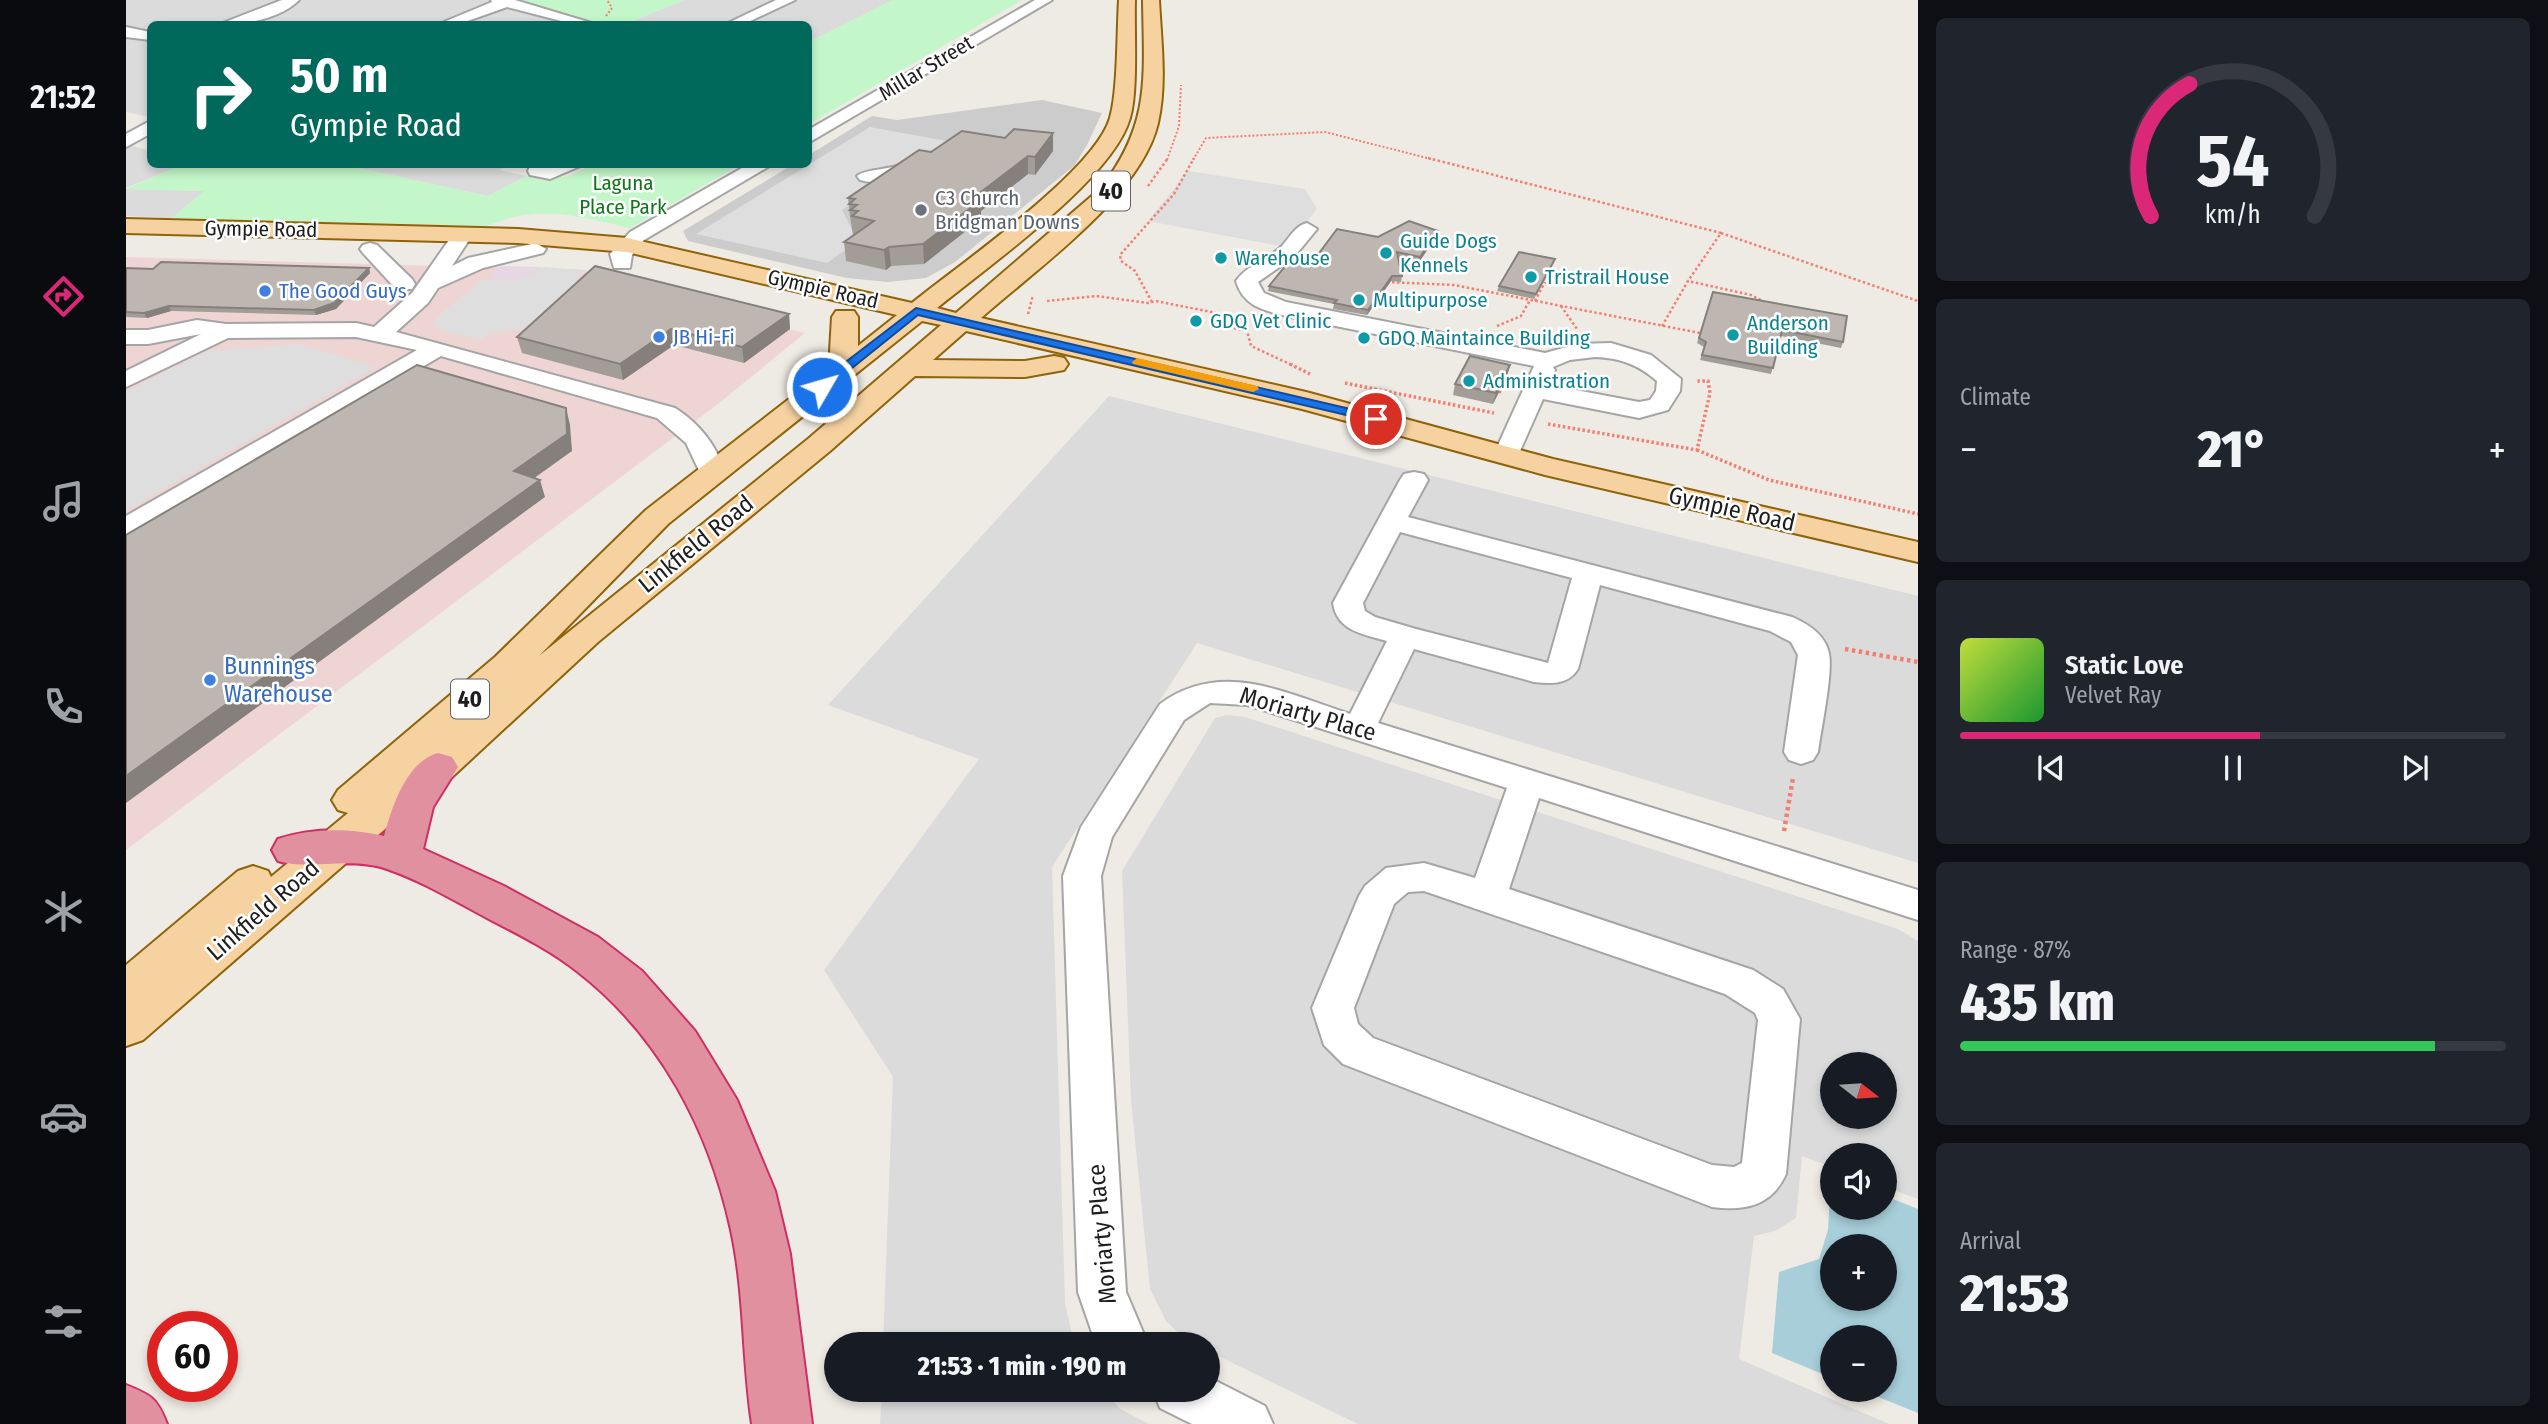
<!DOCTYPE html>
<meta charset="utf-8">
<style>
:root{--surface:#171b24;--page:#20242c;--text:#f1f3f6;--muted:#9ea1a6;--line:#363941;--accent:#db2777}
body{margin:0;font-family:"Fira Sans Condensed",sans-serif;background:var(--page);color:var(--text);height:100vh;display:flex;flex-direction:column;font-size:26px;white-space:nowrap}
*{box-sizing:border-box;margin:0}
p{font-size:23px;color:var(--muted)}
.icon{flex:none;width:38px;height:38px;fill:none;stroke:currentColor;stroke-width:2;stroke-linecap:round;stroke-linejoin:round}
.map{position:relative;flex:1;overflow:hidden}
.panel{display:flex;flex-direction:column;gap:18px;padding:18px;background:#0d0f14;width:630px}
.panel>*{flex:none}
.banner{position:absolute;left:21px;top:21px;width:665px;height:147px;border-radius:10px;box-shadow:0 4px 10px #0003;background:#00695c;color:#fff;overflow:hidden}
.needle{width:46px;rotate:107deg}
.buttons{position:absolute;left:1694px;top:1052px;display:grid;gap:14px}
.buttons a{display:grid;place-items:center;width:77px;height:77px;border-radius:50%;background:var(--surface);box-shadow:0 4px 10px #0003;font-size:35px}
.speed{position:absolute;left:21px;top:1311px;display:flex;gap:14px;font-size:35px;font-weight:700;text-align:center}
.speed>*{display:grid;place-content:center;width:91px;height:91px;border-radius:50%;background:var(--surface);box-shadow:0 4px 10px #0003;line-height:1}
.speed .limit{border:10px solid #d22;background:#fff;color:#111}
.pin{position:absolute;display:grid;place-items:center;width:60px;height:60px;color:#fff;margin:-30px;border:4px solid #fff;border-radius:50%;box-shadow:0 2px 7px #0007}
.me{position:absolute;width:77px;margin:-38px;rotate:52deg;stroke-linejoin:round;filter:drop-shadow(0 0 5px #0008)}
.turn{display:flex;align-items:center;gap:24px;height:147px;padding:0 28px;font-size:32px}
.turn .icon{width:91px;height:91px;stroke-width:2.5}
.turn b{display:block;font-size:49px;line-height:60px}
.big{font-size:52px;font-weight:800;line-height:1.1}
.panel .tile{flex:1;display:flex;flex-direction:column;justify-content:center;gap:10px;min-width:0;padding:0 24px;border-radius:10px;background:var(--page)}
.panel .dial{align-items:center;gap:0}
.dial svg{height:182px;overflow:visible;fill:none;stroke:var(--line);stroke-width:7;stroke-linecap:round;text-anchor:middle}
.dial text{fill:var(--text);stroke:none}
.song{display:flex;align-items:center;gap:21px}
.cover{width:84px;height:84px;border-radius:10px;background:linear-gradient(135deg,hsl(70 70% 55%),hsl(130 70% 35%))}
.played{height:7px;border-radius:4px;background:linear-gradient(90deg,var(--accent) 55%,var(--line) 55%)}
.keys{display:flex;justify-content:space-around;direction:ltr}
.heat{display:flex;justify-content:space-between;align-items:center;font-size:38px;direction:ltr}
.charge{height:10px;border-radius:5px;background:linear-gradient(90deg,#34c759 87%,var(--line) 0)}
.trip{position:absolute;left:698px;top:1332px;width:396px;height:70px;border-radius:35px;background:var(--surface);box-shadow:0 4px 10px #0003;font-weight:800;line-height:70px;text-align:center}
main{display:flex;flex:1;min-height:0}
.menu{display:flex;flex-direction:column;width:126px;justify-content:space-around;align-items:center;background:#090b0e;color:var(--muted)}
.menu .icon{width:49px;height:49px}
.menu .selected{color:var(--accent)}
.menu b{font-size:32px;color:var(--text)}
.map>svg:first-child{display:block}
</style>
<main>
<nav class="menu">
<b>21:52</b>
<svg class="icon selected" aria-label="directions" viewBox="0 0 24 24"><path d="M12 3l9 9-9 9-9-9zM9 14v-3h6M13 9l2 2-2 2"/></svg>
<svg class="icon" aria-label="music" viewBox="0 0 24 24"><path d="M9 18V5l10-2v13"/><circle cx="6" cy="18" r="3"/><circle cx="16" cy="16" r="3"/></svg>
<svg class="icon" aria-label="phone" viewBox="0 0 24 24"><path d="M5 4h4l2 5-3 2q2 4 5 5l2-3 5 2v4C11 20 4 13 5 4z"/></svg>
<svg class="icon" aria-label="climate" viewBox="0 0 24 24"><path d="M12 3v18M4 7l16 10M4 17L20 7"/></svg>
<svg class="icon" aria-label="car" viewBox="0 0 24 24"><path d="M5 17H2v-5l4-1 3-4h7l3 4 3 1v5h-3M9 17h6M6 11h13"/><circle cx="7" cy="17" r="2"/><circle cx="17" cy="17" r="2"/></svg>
<svg class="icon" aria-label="filters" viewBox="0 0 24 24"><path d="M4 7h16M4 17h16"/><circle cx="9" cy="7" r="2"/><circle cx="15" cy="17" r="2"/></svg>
</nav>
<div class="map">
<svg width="1792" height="1424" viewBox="0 0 1792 1424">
<rect width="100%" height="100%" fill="#eeebe4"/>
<!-- residential -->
<g fill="#dcdbdb" fill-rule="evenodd">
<path d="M0,0h390l88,24h-454v93l-24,-5z"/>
<path d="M558,0h209l-84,42 -1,-18h-183z"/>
<path d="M0,144l24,7v13l32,1 -56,23z"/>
<path d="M218,165h165l-10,5 28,6 -39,20z"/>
<path d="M0,189l79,2 -33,27 -46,-2z"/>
<path d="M983,396l809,200v267l-721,-220 -145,224 13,436 9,41h-191l10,-267 -69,-107 155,-211 -151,-54z"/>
<path d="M1100,715l19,2 653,212 20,12v258l-33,-12v-32h-53v12l-30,-11 -6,62 -21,13 -21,5 -15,123 150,65h-531l-150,-73v-7l-21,-3 -21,-20 -16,-32 -19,-189 -9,-229 93,-153zM1706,1064h53v52h-53z"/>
<path d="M756,1390h221l17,19 29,15h-269z"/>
</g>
<!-- commercial -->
<path fill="#eed5d4" d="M0,257l459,13 14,11 206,52 -87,71 -592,446z"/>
<!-- industrial -->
<path fill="#e7d7e4" d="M374,266l42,1 -9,7 -19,7 -25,-1z"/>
<!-- religious -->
<path fill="#ccc" d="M916,100l60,13 -15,32 -13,21 -119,96 -29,16 -38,4 -41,-4 -159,-37 -5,-10 109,-66 16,-1 1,-9 63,-39 25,4z"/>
<!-- park -->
<g fill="#c3f6c8">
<path d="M390,0h168l-59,24h-21z"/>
<path d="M767,0h129l-213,124v-82z"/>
<path d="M57,164l161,1 144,31 39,-20 13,4 29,-4 23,-11h147l-109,63c-50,-11 -92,-25 -142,-2l-316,-8 32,-27 -78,-2z"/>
</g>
<!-- parking -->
<g fill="#dedede">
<path d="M744,127l82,15 -31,21 -18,-3 -24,16 10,3 -47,31 16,31 -31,22 -131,-29z"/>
<path d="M1062,171l117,18 12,20 -32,38 -137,-26z"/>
<path d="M416,267l43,3 -8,9 16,2 -55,50 -15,-2 -33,4 -10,7 -45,-12 1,-10 46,-38 32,1 19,-7z"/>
<path d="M173,344l77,23 -250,143v-118l81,-41z"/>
</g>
<!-- water -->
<path fill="#a7ced9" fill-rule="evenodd" d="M1704,1193l2,15h53v-12l33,13v204l-57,-23h24v-53h-53v41l-60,-25 7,-81 40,-13 9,-29zM1706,1246h53v52h-53z"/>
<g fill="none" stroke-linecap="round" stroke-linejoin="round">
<!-- minor casing -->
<g stroke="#a5a5a5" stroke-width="4">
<g id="minor">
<path d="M156,0h17c-17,18 -56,26 -79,24z"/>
<path d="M365,0h24l80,24h-22l-66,-17 -48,17h-20l53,-22z"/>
<path d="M650,0h19l-51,24h-18z"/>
<path d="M909,0h17l-244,143v-13z"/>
<path d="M0,27l24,5v8l-24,-3z"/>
<path d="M24,121v13l-24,13v-13z"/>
<path d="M405,164h19l-1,3 36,-3 -35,15 -20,-4 -2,-4z"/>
<path d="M623,164h24l-129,76 -12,15 -2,13h-16l-4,-14 20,-22z"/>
<path d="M771,166l9,6c-12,14 -29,12 -46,8l-3,-4c6,-6 30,-7 40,-10z"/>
<path d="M1181,223l10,6 -23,28 -36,25 6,11 22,9 259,51 33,-9 33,-1 40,12 30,24 -1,12 -12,19 -29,8 -96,-19 -27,61h-18l-4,-6 40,-88 -248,-50c-23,-6 -43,-10 -50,-35 12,-17 32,-21 46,-35 8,-9 13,-20 25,-23zM1469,357c24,1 43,7 62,24l-1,10 -6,9 -11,2 -90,-17 6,-15 -2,-3 17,-7z"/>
<path d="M337,228l10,6 -21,32 16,-8 68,-15 10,6 -3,4 -60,15 -45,20 -10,15 -32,29 279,76c26,17 40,36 51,65l-3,6h-20l-17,-36 -29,-25 -216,-62 -305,178 -10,3v-21l291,-166 -61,-13 -128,1 -102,49v-16l75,-37 -53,10h-22v-14h22l49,-10 29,4 130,-1 18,4 38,-34 44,-63z"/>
<path d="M244,243l7,2 35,34 3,5 -3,5h-16l-33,-36 -3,-4 3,-4z"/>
<path d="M1288,472l10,2 4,6 -20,37 384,100c16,7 34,18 37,37 4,18 -8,76 -11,98l-5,8 -12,4 -12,-4 -5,-8 14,-97 -7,-13 -21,-11 -170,-46 -22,84c-10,16 -27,15 -44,13l-120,-33 -36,74 540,167v30l-379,-122 -30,91 244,81 30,19 17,30 -14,155c-15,33 -42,37 -74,33l-369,-143 -19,-19 -12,-37 47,-112 6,-10 21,-18 38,-5 51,15 32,-90 -260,-83 -37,-2 -26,17 -72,117 -11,39 25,416 22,52h-52l-18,-52 -15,-416 18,-49 79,-123c62,-45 124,-11 190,10l37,-73c-24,-7 -50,-10 -54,-38l67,-123 4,-6zM1274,532l172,46 -24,85 -132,-34 -41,-12 -10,-6 -2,-8zM1298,891l301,103 30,19 3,7 -16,143 -8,4 -22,-2 -339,-127 -15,-14 -4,-16 40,-104 14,-12z"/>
<path d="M1082,1377l57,29 8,18h-81l-32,-16 -7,-18h55z"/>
</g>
</g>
<!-- major casing -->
<g stroke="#8f6309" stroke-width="4">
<path id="major" d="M993,0h16c-1,30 3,92 -5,118 -17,61 -142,148 -193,190l19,5 145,-125c50,-64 43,-111 42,-188h16c2,40 8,83 -1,123 -17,73 -122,146 -177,195l325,74 247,67 365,83v20l-373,-87 -243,-66 -336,-78 -33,29 92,1 29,-5 10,2 4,6 -4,6 -39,7 -110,-1 -85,75 -232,191 -146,135 -52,39 -257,224 -17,6v-81l112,-94 15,-5 15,5 3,6 77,-64 -10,-3 -6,-10 6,-10 157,-133 151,-147 183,-142 3,-51 4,-6h18l4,6v29l39,-31 -270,-63 -109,-9 -392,-10v-14l392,10 109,9 285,65c48,-39 182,-131 198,-185 8,-27 7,-87 9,-118zM796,321l19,4 -133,114 -269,217 129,-132z"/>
</g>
<!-- highway casing -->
<g stroke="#cf2e65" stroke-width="4">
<g id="highway">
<path d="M312,753l14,4 6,10 -25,40 -10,42 81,37 94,51 44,34 53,60 42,69 38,91 15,63 22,170h-60c-10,-64 -7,-130 -21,-194 -22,-101 -71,-194 -153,-258 -28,-22 -60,-38 -91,-54 -32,-17 -65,-37 -100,-49 -39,-13 -76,2 -109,-8l-6,-11 6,-11c34,-11 71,-11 106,-3 8,-29 22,-74 54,-83z"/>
<path d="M0,1385c25,10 31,13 41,39h-41z"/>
</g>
</g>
<!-- path-far3 -->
<g stroke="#f27f72" stroke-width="2" stroke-dasharray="2 2" stroke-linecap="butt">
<path d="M480,16l6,-8 -5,-8"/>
<path d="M1041,160l12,-34 2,-41"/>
<path d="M1067,160l13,-22 119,-6 110,28"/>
</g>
<!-- path-far2 -->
<g stroke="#f27f72" stroke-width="2.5" stroke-dasharray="2.5 2.5" stroke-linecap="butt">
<path d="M1302,158l293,75 -33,48"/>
<path d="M1022,186l20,-28"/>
<path d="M1595,233l197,68"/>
<path d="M1261,282l67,3 246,48"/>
<path d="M921,301l49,-5 52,7 8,-2 85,17"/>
<path d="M1409,301l10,-19"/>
<path d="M1026,302l-17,-31 -14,-10 -1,-6 54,-61 20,-36"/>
<path d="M1435,306l16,23"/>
<path d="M902,314l5,-19"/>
<path d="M1118,319l7,27 43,20"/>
<path d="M1371,326l24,-10 9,-16"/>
<path d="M1536,326l26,-45 63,14 17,9"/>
<path d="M1103,327l18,4"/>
</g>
<!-- path-far1 -->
<g stroke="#f27f72" stroke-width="3.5" stroke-dasharray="2.5 2.5" stroke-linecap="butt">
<path d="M1164,364l20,10"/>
<path d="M1219,383l149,30"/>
<path d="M1373,393l8,-17"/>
<path d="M1422,424l149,26 13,-57 -2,-12h-11"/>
<path d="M1571,450l72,30 149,34"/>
</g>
<!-- path -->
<g stroke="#f27f72" stroke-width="4.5" stroke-dasharray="3.5 3.5" stroke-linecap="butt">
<path d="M1719,649l73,13"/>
<path d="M1658,831l9,-53"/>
</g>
<!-- minor -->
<use href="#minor" fill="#fff" fill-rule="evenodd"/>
<!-- major -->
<use href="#major" fill="#f6d2a1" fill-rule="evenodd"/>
<!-- highway -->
<use href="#highway" fill="#e1909f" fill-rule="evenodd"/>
</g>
<!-- wall -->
<g fill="#a39d98">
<path d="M879,138l48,13 -18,24 -7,-1 -47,37v8l-57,45 -33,2 -5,4 -40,-9 -2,-19 9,-7 -3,-18 -2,-19 83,-46z"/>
<path d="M1311,236l-18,26 -21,-4 4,18 -1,6 -10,-1 -24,34 -34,-6 1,-5 -66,-13 1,-5 45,-26 64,-23z"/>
<path d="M1429,259l-2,5 -19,35 -37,-8 2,-5z"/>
<path d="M0,268h243l1,5 -34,36 -20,6 -145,-4 -24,7 -21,-1z"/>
<path d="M1587,292l130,50 -2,6 -60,-12 -10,38 -71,-14 4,-13 -7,-4z"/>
<path d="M663,314l1,15 -46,34 -70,-18 -51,35 -101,-27 -5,-16z"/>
<path d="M1384,365l-3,11 -14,28 -40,-9 2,-11z"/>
</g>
<!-- shaded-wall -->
<g fill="#85807c">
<path d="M927,133v18l-18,24v-18z"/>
<path d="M902,156v18l-47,37v8l-57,45 -1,-20 50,-46z"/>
<path d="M1312,231l-1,5 -18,26 1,-5z"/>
<path d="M763,247l2,19 -5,4 -2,-20z"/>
<path d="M243,268l1,5 -34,36 -20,6 -2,-5z"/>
<path d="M1266,276l-1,5 -24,34 1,-5z"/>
<path d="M43,306l2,5 -24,7 -3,-5z"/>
<path d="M663,314l1,15 -46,34 -2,-16z"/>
<path d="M545,329l3,16 -51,35 -3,-16z"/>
<path d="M1384,365l-3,11 -14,28 3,-11z"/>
<path d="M440,408l4,17 2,26 -53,38 -5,-18z"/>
<path d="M414,480l5,17 -419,306v-27z"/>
</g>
<!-- building -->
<g fill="#beb7b1" stroke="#85807c" stroke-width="2">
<path d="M888,129l39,4 -18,24 -7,-1 -55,42 8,2 -58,44 -34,3 -5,3 -40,-8 30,-21 -22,-5 6,-5 -8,-1 7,-5 -8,-1 6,-5 -7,-1 71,-48 12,2 31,-21 43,7z"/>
<path d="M1283,221l29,10 -18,26 -23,-5 5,24h-10l-24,34 -34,-7 3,-3 -68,-14 22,-27 23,1 23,-31 41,8z"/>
<path d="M1393,252l36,7 -19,35 -37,-8z"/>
<path d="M35,262l208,6 -35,35 -20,7 -145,-4 -25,7 -18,-1v-44l27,1z"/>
<path d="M469,266l194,48 -47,33 -71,-18 -51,35 -103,-27z"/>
<path d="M1587,292l134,24 -4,26 -61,-12 -9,38 -71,-13 4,-13 -7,-4z"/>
<path d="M1344,356l40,9 -14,28 -41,-9z"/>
<path d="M291,365l149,43 1,26 -53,37 26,9 -414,296v-241z"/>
</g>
<!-- route -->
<path fill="#1a73e8" stroke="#114b97" stroke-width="2" d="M790,308l460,107 6,4 -6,3 -458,-107 -92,74h-9v-5z"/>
<!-- slow -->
<path fill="#f59e0b" d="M1011,358l120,28 2,3 -6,3 -120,-28 -1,-2z"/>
<!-- markers -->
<circle fill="#6b7280" stroke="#fff" stroke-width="2.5" cx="795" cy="210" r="7"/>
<g fill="#0f9aa8" stroke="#fff" stroke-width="2.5">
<circle cx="1260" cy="253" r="7"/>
<circle cx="1095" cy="258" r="7"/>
<circle cx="1405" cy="277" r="7"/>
<circle cx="1233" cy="300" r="7"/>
<circle cx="1070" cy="321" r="7"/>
<circle cx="1607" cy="335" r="7"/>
<circle cx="1238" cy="338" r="7"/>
<circle cx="1343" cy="381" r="7"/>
</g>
<g fill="#3f7fe0" stroke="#fff" stroke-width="2.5">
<circle cx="139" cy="291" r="7"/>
<circle cx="533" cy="337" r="7"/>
<circle cx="84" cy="680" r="7"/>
</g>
<g text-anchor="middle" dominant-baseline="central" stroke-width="5" stroke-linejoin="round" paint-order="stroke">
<!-- far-street labels -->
<g font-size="21" fill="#1e1e1e" stroke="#fff">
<text transform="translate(800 68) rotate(-31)">Millar Street</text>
<text transform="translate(135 229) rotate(1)">Gympie Road</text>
<text transform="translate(697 289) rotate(13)">Gympie Road</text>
</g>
<!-- far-park labels -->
<g font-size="21" fill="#12761a" stroke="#fff">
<text x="497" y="183">Laguna<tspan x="497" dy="24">Place Park</tspan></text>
</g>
<!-- far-worship labels -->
<g font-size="21" fill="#5b616d" stroke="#fff" text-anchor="start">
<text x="809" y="198">C3 Church<tspan x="809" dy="24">Bridgman Downs</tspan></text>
</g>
<!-- far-culture labels -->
<g font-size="21" fill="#0d838f" stroke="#fff" text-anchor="start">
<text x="1274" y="241">Guide Dogs<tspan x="1274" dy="24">Kennels</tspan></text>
<text x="1109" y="258">Warehouse</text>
<text x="1419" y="277">Tristrail House</text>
<text x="1247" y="300">Multipurpose</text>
<text x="1084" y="321">GDQ Vet Clinic</text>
<text x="1621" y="323">Anderson<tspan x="1621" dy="24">Building</tspan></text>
<text x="1252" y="338">GDQ Maintaince Building</text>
<text x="1357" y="381">Administration</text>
</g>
<!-- far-shop labels -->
<g font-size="21" fill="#366cbe" stroke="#fff" text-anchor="start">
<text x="153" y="291">The Good Guys</text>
<text x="547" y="337">JB Hi-Fi</text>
</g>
<!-- shield labels -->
<g fill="#fff" stroke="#626262" stroke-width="2">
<rect x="966" y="171.5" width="38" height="39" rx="5"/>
<rect x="325" y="679.5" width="38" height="39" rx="5"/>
</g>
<g font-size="23" font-weight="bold" fill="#1e1e1e">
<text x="985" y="191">40</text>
<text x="344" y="699">40</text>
</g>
<!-- street labels -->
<g font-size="24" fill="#1e1e1e" stroke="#fff">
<text transform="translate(1606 509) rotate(13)">Gympie Road</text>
<text transform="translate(570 544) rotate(-39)">Linkfield Road</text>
<text transform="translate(1182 714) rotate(16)">Moriarty Place</text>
<text transform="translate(137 910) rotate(-41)">Linkfield Road</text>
<text transform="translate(976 1234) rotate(-95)">Moriarty Place</text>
</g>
<!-- shop labels -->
<g font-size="24" fill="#366cbe" stroke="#fff" text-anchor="start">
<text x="98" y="666">Bunnings<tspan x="98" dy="28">Warehouse</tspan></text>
</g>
</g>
</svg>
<div class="buttons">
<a><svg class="needle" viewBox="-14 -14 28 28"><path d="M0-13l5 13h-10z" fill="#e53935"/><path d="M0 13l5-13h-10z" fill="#9ea1a6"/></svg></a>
<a><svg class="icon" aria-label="sound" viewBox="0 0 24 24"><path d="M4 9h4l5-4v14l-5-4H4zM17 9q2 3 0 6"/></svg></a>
<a>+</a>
<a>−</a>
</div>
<div class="speed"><div class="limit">60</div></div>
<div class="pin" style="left:1250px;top:419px;background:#d93025"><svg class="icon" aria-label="arrive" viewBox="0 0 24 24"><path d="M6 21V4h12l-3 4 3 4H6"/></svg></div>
<svg class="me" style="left:696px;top:387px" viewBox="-20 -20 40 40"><circle r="17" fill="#1a73e8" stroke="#fff" stroke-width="3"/><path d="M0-11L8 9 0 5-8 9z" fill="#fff"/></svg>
<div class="trip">21:53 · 1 min · 190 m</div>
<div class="banner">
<div class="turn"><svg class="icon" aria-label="right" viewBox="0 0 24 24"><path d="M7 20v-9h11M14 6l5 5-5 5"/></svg><div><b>50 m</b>Gympie Road</div></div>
</div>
</div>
<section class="panel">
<div class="tile dial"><svg viewBox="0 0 100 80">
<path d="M14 69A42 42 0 1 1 86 69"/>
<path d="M14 69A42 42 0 0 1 31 11" stroke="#db2777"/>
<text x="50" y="56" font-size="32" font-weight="700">54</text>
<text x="50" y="72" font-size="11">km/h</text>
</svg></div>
<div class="tile"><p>Climate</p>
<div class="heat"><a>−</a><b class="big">21°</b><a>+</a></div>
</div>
<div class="tile">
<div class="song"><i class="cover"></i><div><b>Static Love</b><p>Velvet Ray</p></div></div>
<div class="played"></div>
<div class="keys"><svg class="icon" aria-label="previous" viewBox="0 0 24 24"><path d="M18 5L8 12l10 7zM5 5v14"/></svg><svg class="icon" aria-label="pause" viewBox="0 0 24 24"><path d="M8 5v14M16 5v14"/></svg><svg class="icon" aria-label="next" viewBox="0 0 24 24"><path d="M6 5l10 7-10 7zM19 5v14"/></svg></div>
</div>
<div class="tile"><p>Range · 87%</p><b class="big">435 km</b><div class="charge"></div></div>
<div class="tile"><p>Arrival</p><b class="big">21:53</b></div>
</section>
</main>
